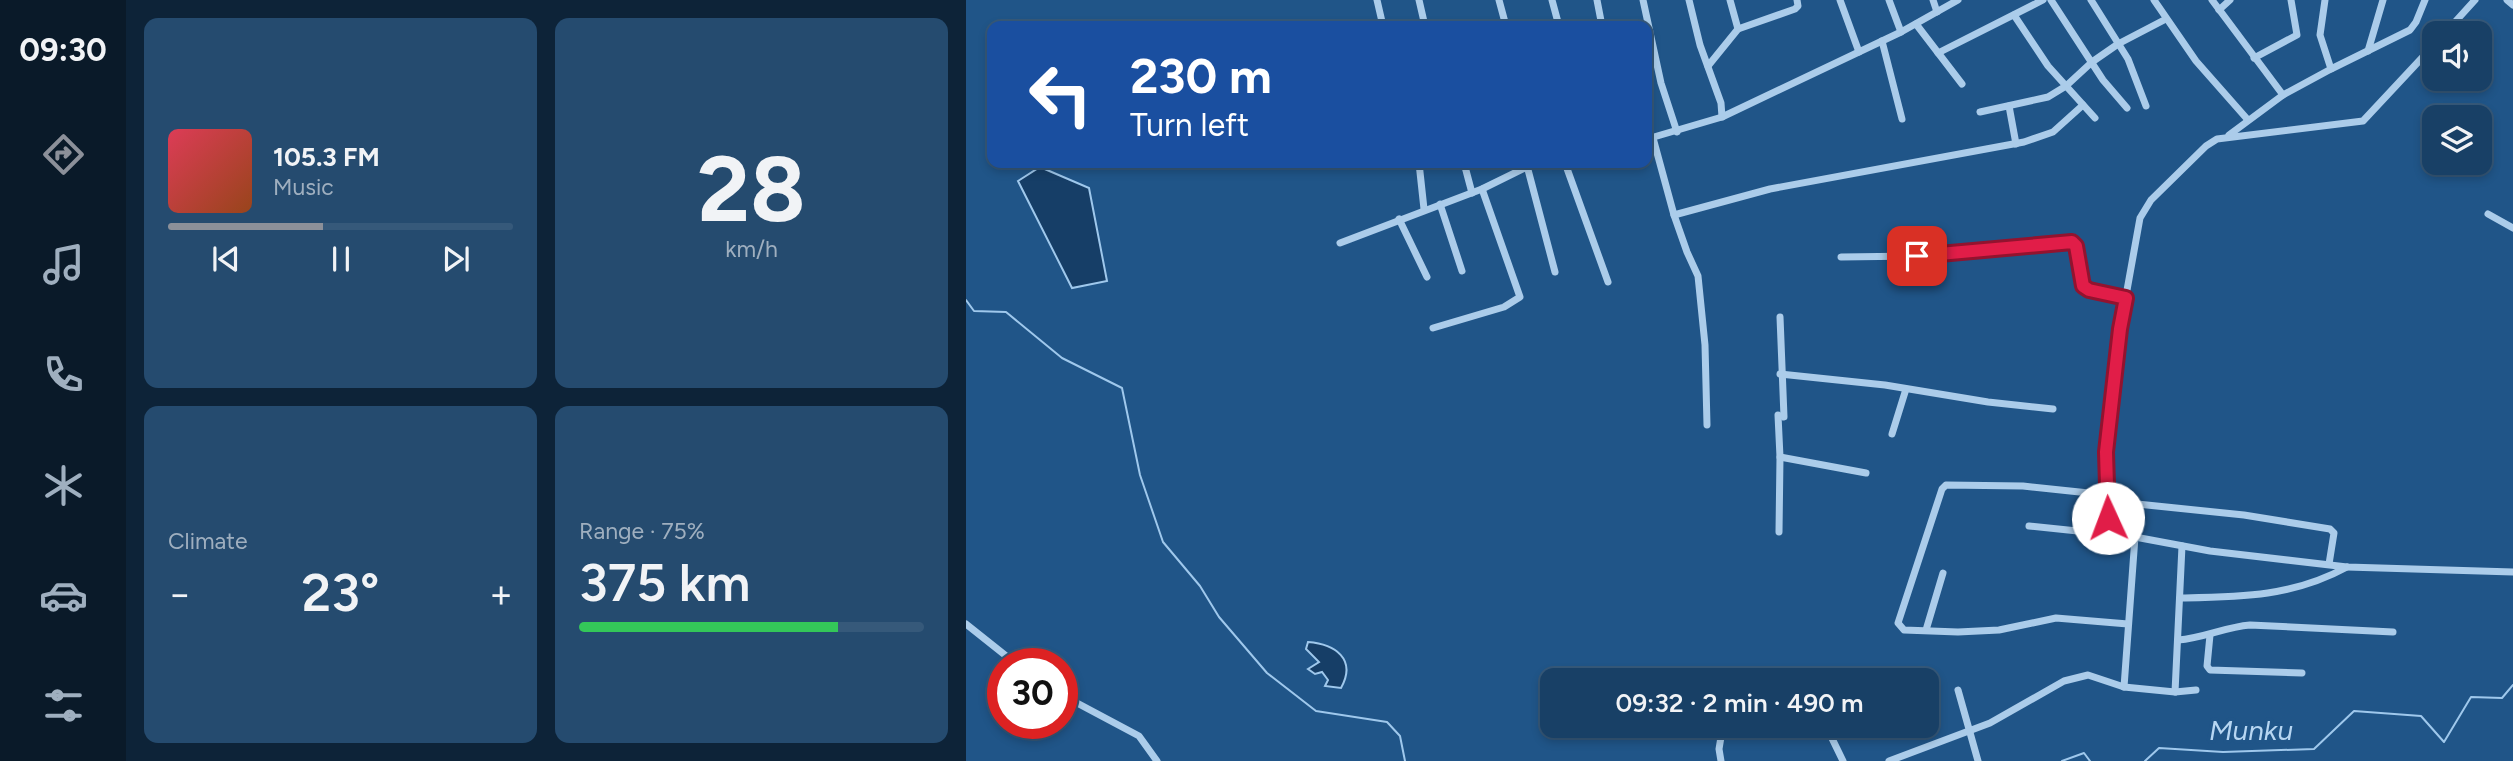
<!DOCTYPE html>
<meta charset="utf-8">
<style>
:root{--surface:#184066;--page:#254b6f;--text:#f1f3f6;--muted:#9fafbf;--line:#36597a;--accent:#8c9099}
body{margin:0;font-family:Figtree,sans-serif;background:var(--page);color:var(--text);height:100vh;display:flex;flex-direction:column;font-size:26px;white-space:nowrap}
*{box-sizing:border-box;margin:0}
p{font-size:23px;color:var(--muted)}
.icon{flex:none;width:38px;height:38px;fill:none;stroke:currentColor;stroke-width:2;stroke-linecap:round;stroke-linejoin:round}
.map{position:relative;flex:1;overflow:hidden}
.side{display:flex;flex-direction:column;gap:18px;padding:18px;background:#0d2338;width:840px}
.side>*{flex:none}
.guide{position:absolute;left:21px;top:21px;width:665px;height:147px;border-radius:14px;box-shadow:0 4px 10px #0003,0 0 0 2px var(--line);background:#1a4fa0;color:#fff;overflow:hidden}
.tools{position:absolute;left:1456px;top:21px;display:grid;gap:14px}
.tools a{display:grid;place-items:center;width:70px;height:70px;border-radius:14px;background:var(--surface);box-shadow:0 4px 10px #0003,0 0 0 2px var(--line);font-size:35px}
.speed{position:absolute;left:21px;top:648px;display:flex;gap:14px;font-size:35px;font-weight:700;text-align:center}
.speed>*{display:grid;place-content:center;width:91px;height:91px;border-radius:50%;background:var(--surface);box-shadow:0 4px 10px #0003,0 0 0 2px var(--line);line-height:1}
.speed .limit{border:10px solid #d22;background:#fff;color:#111}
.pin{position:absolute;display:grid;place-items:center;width:60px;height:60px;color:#fff;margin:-30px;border-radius:14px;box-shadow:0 4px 10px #0006}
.me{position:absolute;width:77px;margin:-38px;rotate:358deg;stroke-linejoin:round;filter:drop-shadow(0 0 5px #0008)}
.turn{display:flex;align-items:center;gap:24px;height:147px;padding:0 28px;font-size:32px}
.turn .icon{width:91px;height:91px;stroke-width:2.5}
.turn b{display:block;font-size:49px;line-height:60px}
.big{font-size:52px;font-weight:600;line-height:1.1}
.side .card{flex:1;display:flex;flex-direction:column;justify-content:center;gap:10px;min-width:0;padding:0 24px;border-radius:14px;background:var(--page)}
.side .dial{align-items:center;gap:0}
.dial b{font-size:91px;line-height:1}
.song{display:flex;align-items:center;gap:21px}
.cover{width:84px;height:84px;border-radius:10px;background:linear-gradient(135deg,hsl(350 70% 55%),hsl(20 70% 35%))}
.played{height:7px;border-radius:4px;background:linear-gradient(90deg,var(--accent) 45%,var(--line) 45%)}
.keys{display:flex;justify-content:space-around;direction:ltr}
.heat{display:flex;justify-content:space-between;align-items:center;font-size:38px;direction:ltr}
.charge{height:10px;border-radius:5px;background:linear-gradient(90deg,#34c759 75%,var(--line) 0)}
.side .tiles{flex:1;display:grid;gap:18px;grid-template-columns:repeat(2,1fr)}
.trip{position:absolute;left:574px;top:668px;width:399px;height:70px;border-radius:14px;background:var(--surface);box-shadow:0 4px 10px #0003,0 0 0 2px var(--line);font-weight:600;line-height:70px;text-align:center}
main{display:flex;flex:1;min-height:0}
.menu{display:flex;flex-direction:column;width:126px;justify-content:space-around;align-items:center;background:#0a1a29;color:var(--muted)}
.menu .icon{width:49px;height:49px}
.menu .on{color:var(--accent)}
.menu b{font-size:32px;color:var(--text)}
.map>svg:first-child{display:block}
</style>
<main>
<nav class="menu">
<b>09:30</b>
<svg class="icon on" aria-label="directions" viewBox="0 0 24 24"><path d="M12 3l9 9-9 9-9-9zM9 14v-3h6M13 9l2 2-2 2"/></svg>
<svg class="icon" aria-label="music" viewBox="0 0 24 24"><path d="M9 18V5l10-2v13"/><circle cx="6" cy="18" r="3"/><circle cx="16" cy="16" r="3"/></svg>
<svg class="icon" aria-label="phone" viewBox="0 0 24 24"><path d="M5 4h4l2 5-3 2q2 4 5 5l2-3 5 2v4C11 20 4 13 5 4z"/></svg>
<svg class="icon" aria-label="climate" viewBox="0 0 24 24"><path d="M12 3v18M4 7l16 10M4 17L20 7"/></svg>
<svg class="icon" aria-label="car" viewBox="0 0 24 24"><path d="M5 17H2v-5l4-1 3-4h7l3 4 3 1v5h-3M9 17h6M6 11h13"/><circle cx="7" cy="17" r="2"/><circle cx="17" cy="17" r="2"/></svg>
<svg class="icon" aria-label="filters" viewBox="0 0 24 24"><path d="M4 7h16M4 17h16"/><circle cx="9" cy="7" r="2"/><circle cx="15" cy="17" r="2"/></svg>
</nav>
<section class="side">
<div class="tiles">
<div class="card">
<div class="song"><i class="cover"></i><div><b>105.3 FM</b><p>Music</p></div></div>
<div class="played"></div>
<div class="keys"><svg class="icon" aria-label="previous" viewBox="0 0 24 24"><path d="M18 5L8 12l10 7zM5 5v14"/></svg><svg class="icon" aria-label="pause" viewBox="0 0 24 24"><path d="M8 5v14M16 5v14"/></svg><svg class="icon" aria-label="next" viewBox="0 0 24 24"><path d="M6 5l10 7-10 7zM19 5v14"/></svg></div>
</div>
<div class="card dial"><b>28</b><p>km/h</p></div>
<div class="card"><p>Climate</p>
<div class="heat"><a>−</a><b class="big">23°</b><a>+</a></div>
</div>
<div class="card"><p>Range · 75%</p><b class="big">375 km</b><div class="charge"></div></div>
</div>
</section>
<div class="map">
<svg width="1547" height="761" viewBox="0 0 1547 761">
<rect width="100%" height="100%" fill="#205588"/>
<!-- water -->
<g fill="#163e67" stroke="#9fc8ec" stroke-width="2">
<path d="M74,167l49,21 18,93 -35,7 -54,-107z"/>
<path d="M342,642c27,2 49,17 33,46l-16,-2 3,-6 -6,-8 -7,2 -7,-5 11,-7 -13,-13z"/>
</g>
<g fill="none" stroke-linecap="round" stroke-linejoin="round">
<!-- stream -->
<g stroke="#9fc8ec" stroke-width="2">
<path d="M0,300l8,11 32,1 56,46 60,30 18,87 23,67 37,44 19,31 48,56 49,38 71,11 13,14 5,25"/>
<path d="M1096,761l22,-8 6,8"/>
<path d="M1179,761l14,-13 64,4 91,-3 40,-38 67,5 23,26 27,-45 31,1 11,-13"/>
</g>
<!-- minor -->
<g stroke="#abccea" stroke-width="7">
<path d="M411,0l6,26"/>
<path d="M453,0l6,26"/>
<path d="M533,0l7,26"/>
<path d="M586,0l7,26"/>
<path d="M631,0l5,26"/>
<path d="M677,0l18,83 16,49"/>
<path d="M723,0l11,45 21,58 1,14"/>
<path d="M764,0l8,29"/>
<path d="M874,0l19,52"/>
<path d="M923,0l12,32"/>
<path d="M967,0l4,12"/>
<path d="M1085,0l52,80 24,28"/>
<path d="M1125,0l37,59 18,47"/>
<path d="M1188,0l42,61 52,59"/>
<path d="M1246,0l71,95"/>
<path d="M1359,0l-5,35 11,34"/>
<path d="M1541,0l6,5"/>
<path d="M1253,10l11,-10"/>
<path d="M1048,15l34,51 47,52"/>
<path d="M950,24l46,60"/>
<path d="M1479,33l30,-33"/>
<path d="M916,41l20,78"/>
<path d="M1402,51l15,-51"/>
<path d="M972,53l105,-53"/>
<path d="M1288,58l43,-23 -6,-35"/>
<path d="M742,66l30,-37 57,-20 3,-3 -1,-6"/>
<path d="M1043,106l7,38"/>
<path d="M1014,112l68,-15 18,-11 26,-24 26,-18 48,-25"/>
<path d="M1263,135l54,-40 48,-26 79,-39 6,-8 9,-22"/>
<path d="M687,138l21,77 13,37 11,24 7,69 2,80"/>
<path d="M681,139l75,-22 179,-85 57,-32"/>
<path d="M453,163l5,46"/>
<path d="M498,163l8,30"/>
<path d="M599,163l43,119"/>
<path d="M561,166l28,106"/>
<path d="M474,204l22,67"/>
<path d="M1522,214l25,14"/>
<path d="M708,215l96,-26 254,-47 29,-10 30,-27"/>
<path d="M433,219l28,58"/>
<path d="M374,243l142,-54 53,-26"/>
<path d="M875,257l76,-1 155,-14 4,4 7,40 6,4 37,7"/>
<path d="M814,317l4,100"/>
<path d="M467,328l71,-21 16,-10 -38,-108"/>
<path d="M814,374l105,11 103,17 65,7"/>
<path d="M812,415l2,42 -1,75"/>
<path d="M926,434l14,-45"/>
<path d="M814,457l86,16"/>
<path d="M1142,495l-85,-9 -77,-1 -4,4 -44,134 6,7 54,2 41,-2 57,-12 72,6"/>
<path d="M1142,501l136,14 86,14 4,4 -5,31"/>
<path d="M1063,526l106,11 75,14 137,16 166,5"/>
<path d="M1143,535l-3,-83 14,-123 20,-111 11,-18 55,-54 11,-7 146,-18 71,-76"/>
<path d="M1214,598c60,-1 112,-1 167,-31"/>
<path d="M0,624l49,39"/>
<path d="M960,630l17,-57"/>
<path d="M1244,635l-3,31 3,4 92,3"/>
<path d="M1212,640c26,-2 47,-13 72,-15l143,7"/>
<path d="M1158,687l11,-150"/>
<path d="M992,690l20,71"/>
<path d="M1209,692l7,-146"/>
<path d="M96,695l77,41 18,25"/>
<path d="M860,726l17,35"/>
<path d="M755,761l-2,-12 3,-18"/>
<path d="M923,761l101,-38 74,-42 24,-6 36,12 51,5 21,-2"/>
</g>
</g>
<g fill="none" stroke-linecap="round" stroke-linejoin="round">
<!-- route casing -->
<g stroke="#92132f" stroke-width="18">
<path id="route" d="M951,256l155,-14 4,4 7,40 6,4 37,8 -6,31 -14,123 2,66"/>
</g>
<!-- route -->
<use href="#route" stroke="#e11d48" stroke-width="12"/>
</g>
<g text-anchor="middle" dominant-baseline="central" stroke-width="7" stroke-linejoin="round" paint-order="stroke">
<!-- water labels -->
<g font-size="28" font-style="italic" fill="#b7d6f2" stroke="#205588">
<text x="1285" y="730">Munku</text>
</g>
</g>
</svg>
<div class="tools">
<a><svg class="icon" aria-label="sound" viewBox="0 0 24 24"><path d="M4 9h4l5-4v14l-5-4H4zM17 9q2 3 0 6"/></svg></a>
<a><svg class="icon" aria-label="layers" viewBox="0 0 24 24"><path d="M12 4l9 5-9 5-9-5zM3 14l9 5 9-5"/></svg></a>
</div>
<div class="speed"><div class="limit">30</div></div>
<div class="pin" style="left:951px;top:256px;background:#d93025"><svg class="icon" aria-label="arrive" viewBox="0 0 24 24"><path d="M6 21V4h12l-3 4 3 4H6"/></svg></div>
<svg class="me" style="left:1142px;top:518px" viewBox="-20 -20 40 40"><circle r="19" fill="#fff"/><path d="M0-13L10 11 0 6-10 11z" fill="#e11d48"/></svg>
<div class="trip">09:32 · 2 min · 490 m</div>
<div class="guide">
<div class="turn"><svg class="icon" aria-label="left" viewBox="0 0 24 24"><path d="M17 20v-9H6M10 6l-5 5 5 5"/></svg><div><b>230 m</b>Turn left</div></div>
</div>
</div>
</main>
